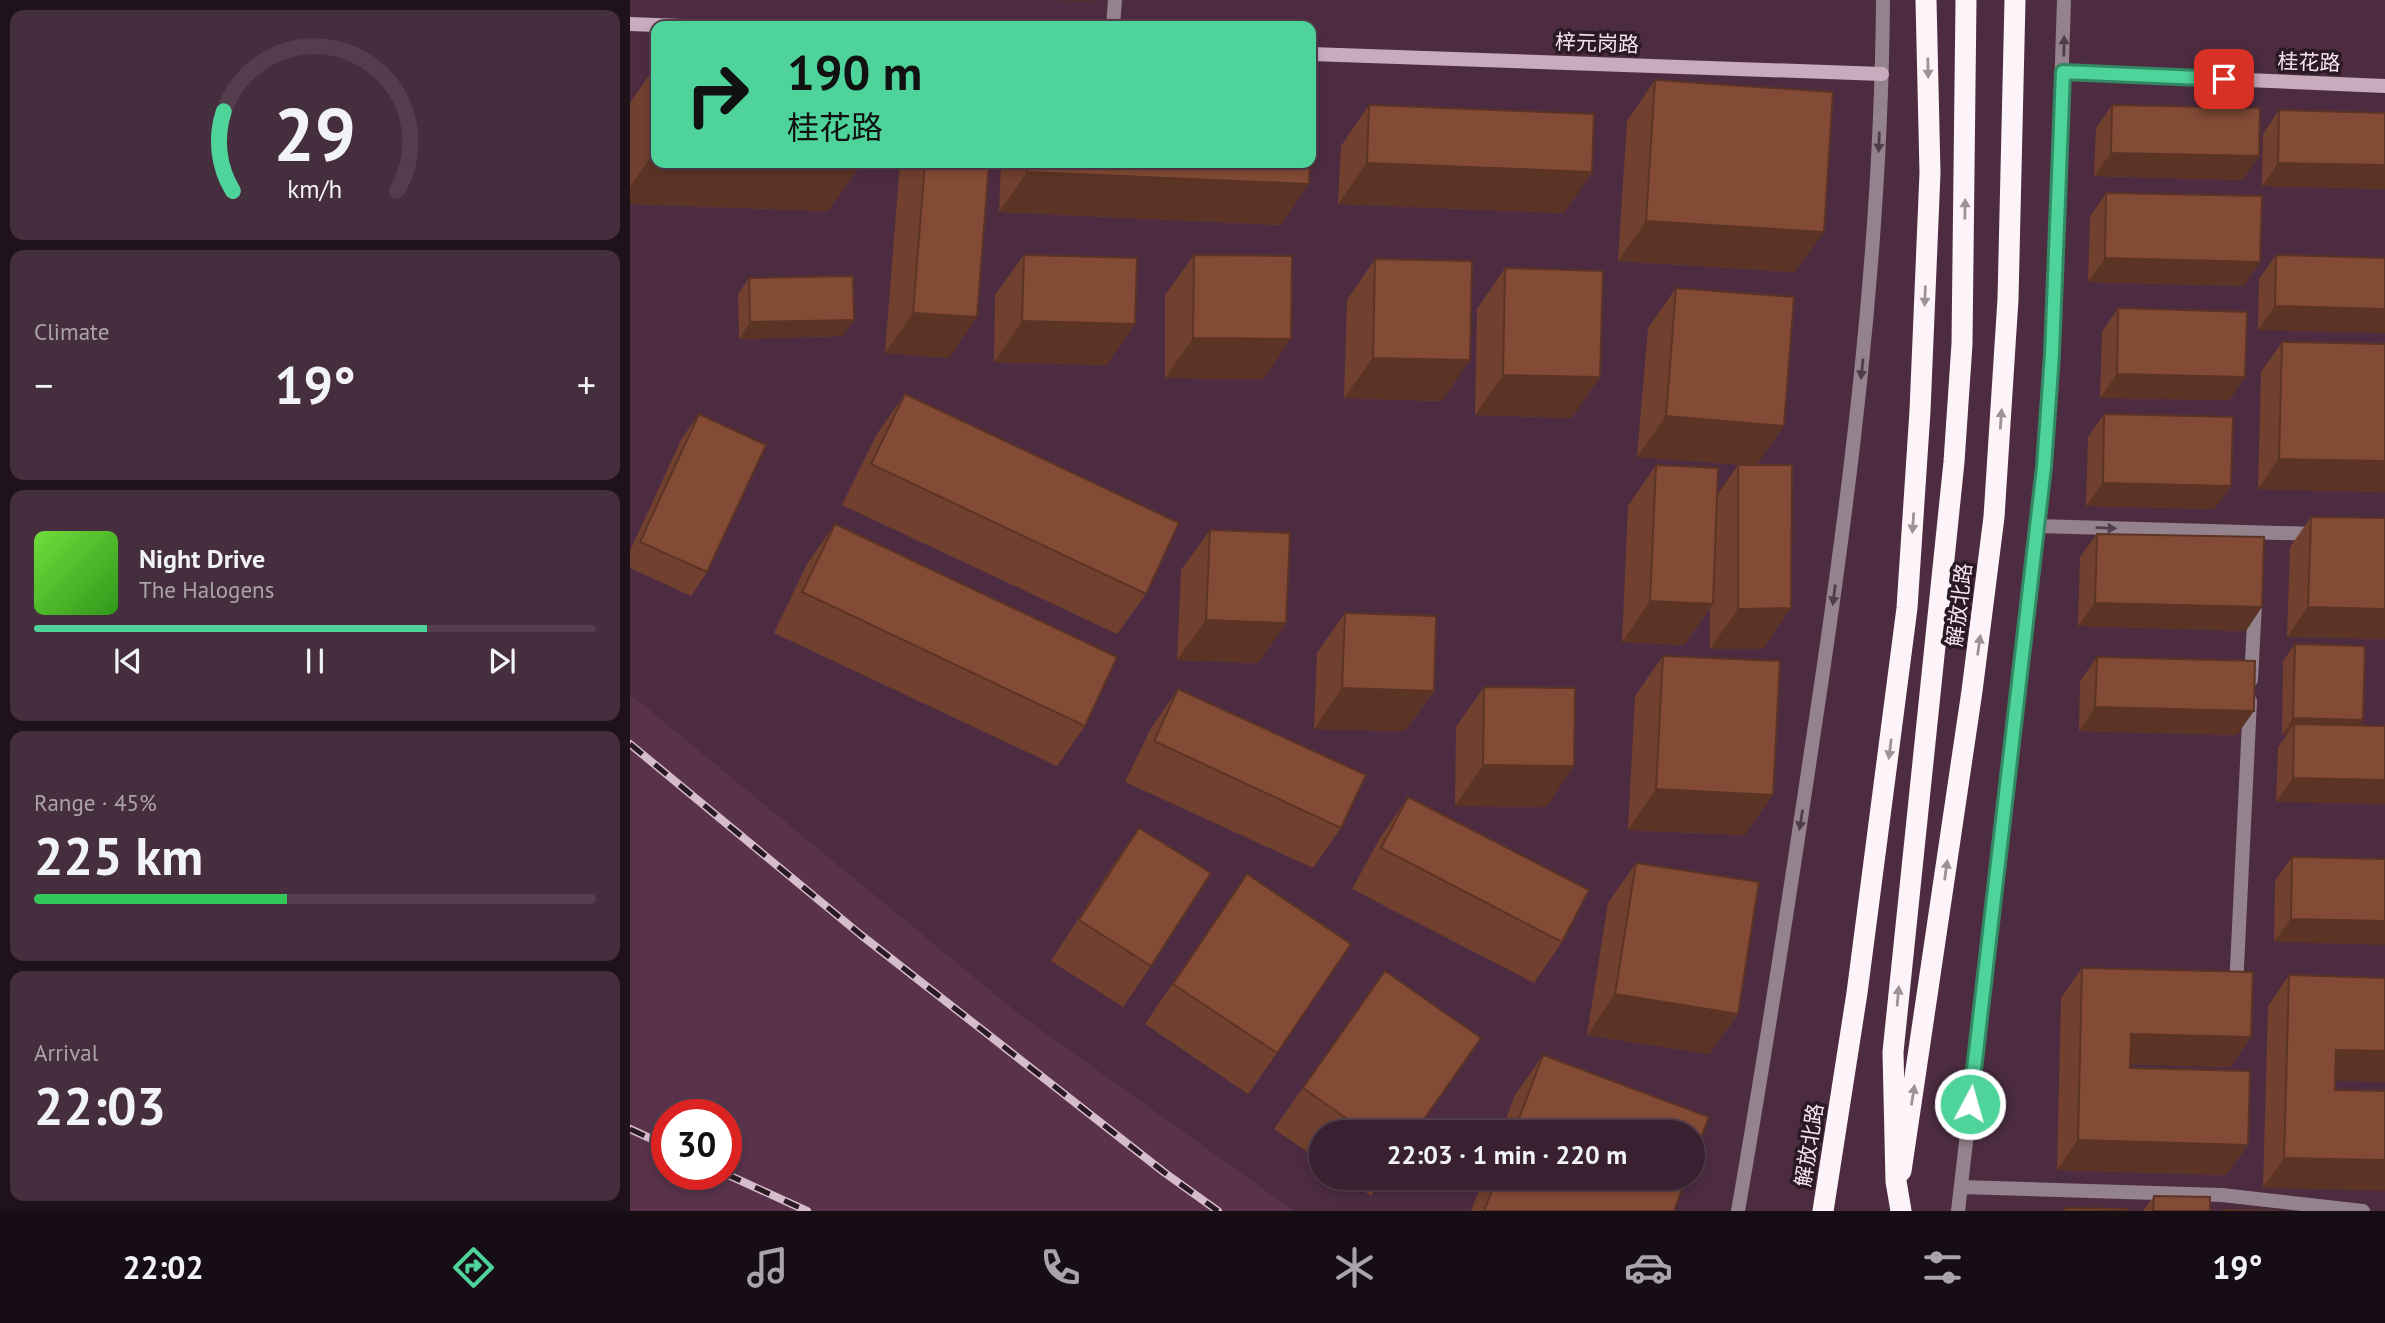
<!DOCTYPE html>
<meta charset="utf-8">
<style>
:root{--surface:#3a2131;--page:#452e3d;--text:#f1f3f6;--muted:#aba3ab;--line:#543e4d;--accent:#4ed39a}
body{margin:0;font-family:"PT Sans","Noto Sans SC",sans-serif;background:var(--page);color:var(--text);height:100vh;display:flex;flex-direction:column;font-size:26px;white-space:nowrap}
*{box-sizing:border-box;margin:0}
p{font-size:23px;color:var(--muted)}
.icon{flex:none;width:38px;height:38px;fill:none;stroke:currentColor;stroke-width:2;stroke-linecap:round;stroke-linejoin:round}
.map{position:relative;flex:1;overflow:hidden}
.sheet{display:flex;flex-direction:column;gap:10px;padding:10px;background:#20121b;width:630px}
.sheet>*{flex:none}
.hud{position:absolute;left:21px;top:21px;width:665px;height:147px;border-radius:14px;box-shadow:0 4px 10px #0003,0 0 0 2px var(--line);background:#4ed39a;color:#111;overflow:hidden}
.speed{position:absolute;left:21px;top:1099px;display:flex;gap:14px;font-size:35px;font-weight:700;text-align:center}
.speed>*{display:grid;place-content:center;width:91px;height:91px;border-radius:50%;background:var(--surface);box-shadow:0 4px 10px #0003,0 0 0 2px var(--line);line-height:1}
.speed .limit{border:10px solid #d22;background:#fff;color:#111}
.pin{position:absolute;display:grid;place-items:center;width:60px;height:60px;color:#fff;margin:-30px;border-radius:14px;box-shadow:0 4px 10px #0006}
.me{position:absolute;width:77px;margin:-38px;rotate:6deg;stroke-linejoin:round;filter:drop-shadow(0 0 5px #0008)}
.turn{display:flex;align-items:center;gap:24px;height:147px;padding:0 21px;font-size:32px}
.turn .icon{width:91px;height:91px;stroke-width:2.5}
.turn b{display:block;font-size:49px;line-height:60px}
.big{font-size:52px;font-weight:700;line-height:1.1}
.sheet .widget{flex:1;display:flex;flex-direction:column;justify-content:center;gap:10px;min-width:0;padding:0 24px;border-radius:14px;background:var(--page)}
.sheet .dial{align-items:center;gap:0}
.dial svg{height:182px;overflow:visible;fill:none;stroke:var(--line);stroke-width:7;stroke-linecap:round;text-anchor:middle}
.dial text{fill:var(--text);stroke:none}
.song{display:flex;align-items:center;gap:21px}
.cover{width:84px;height:84px;border-radius:10px;background:linear-gradient(135deg,hsl(100 70% 55%),hsl(110 70% 35%))}
.played{height:7px;border-radius:4px;background:linear-gradient(90deg,var(--accent) 70%,var(--line) 70%)}
.keys{display:flex;justify-content:space-around;direction:ltr}
.heat{display:flex;justify-content:space-between;align-items:center;font-size:38px;direction:ltr}
.charge{height:10px;border-radius:5px;background:linear-gradient(90deg,#34c759 45%,var(--line) 0)}
.trip{position:absolute;left:679px;top:1120px;width:396px;height:70px;border-radius:35px;background:var(--surface);box-shadow:0 4px 10px #0003,0 0 0 2px var(--line);font-weight:700;line-height:70px;text-align:center}
.dock{display:flex;height:112px;justify-content:space-around;align-items:center;background:#170d14;color:var(--muted)}
.dock .icon{width:49px;height:49px}
.dock .active{color:var(--accent)}
.dock b{font-size:32px;color:var(--text)}
main{display:flex;flex:1;min-height:0}
.map>svg:first-child{display:block}
</style>
<main>
<section class="sheet">
<div class="widget dial"><svg viewBox="0 0 100 80">
<path d="M14 69A42 42 0 1 1 86 69"/>
<path d="M14 69A42 42 0 0 1 10 34" stroke="#4ed39a"/>
<text x="50" y="56" font-size="32" font-weight="700">29</text>
<text x="50" y="72" font-size="11">km/h</text>
</svg></div>
<div class="widget"><p>Climate</p>
<div class="heat"><a>−</a><b class="big">19°</b><a>+</a></div>
</div>
<div class="widget">
<div class="song"><i class="cover"></i><div><b>Night Drive</b><p>The Halogens</p></div></div>
<div class="played"></div>
<div class="keys"><svg class="icon" aria-label="previous" viewBox="0 0 24 24"><path d="M18 5L8 12l10 7zM5 5v14"/></svg><svg class="icon" aria-label="pause" viewBox="0 0 24 24"><path d="M8 5v14M16 5v14"/></svg><svg class="icon" aria-label="next" viewBox="0 0 24 24"><path d="M6 5l10 7-10 7zM19 5v14"/></svg></div>
</div>
<div class="widget"><p>Range · 45%</p><b class="big">225 km</b><div class="charge"></div></div>
<div class="widget"><p>Arrival</p><b class="big">22:03</b></div>
</section>
<div class="map">
<svg width="1755" height="1211" viewBox="0 0 1755 1211">
<rect width="100%" height="100%" fill="#4d2c41"/>
<!-- built -->
<path fill="#5a324c" fill-rule="evenodd" d="M0,694l390,321 274,196h-664zM37,1115h59v59h-59z"/>
<g fill="none" stroke-linecap="round" stroke-linejoin="round">
<!-- street -->
<g stroke="#94828d" stroke-width="14">
<path d="M483,26l2,-26"/>
<path d="M1408,526l279,8"/>
<path d="M1621,680l4,-77"/>
<path d="M1606,988l14,-287"/>
<path d="M1331,1187l261,8 141,16"/>
<path d="M1108,1211c27,-155 51,-311 74,-466 38,-249 69,-494 71,-745"/>
<path d="M1328,1211l86,-744 10,-162 10,-305"/>
</g>
<!-- secondary -->
<g stroke="#c8abbd" stroke-width="14">
<path d="M0,24l52,2"/>
<path d="M681,54l571,20"/>
<path d="M1433,72l322,14"/>
</g>
<!-- highway -->
<g stroke="#fdf4f9" stroke-width="21">
<path d="M1271,1171l71,-480 22,-174 14,-218 7,-299"/>
<path d="M1193,1211l34,-218 50,-385 13,-197 10,-238 -4,-173"/>
</g>
<!-- rail casing -->
<g stroke="#d6bdcc" stroke-width="8">
<g id="rail">
<path d="M0,744l231,191 304,238 53,38"/>
<path d="M0,1129l37,17"/>
<path d="M96,1174l81,37"/>
</g>
</g>
<!-- rail -->
<use href="#rail" stroke="#2a1a24" stroke-width="5" stroke-dasharray="16" stroke-linecap="butt"/>
<!-- highway-bridge -->
<path stroke="#fdf4f9" stroke-width="21" d="M1271,1211l-5,-30 -3,-129 61,-590 8,-118 4,-344"/>
</g>
<!-- wall -->
<g fill="#71402e">
<path d="M26,65v98h206l-34,48 -198,-7v-101z"/>
<path d="M1025,80l140,192 -177,-11 9,-140z"/>
<path d="M739,105l223,67 -28,41 -226,-9 3,-58z"/>
<path d="M1482,105l147,51 -17,24 -148,-4 2,-48z"/>
<path d="M1649,110l106,3v76l-123,-3 1,-52z"/>
<path d="M270,163h89l-40,195 -64,-5z"/>
<path d="M371,163h309l-29,62 -282,-13z"/>
<path d="M1476,193l138,93 -156,-4 2,-65z"/>
<path d="M394,255l83,110 -113,-3 1,-67z"/>
<path d="M564,255l69,124 -98,-1v-83z"/>
<path d="M1646,255l109,3 -127,72 1,-51z"/>
<path d="M745,259l67,142 -98,-3 3,-98z"/>
<path d="M875,268l95,109 -29,41 -96,-3 2,-106z"/>
<path d="M119,278l94,58 -104,3 -1,-45z"/>
<path d="M1046,288l108,138 -28,39 7,184h-53v-41l-26,37 -62,-3 6,-136 28,-41 61,30 21,-30h7l-108,-8 11,-129z"/>
<path d="M1488,308l127,69 -16,23 -129,-2 2,-66z"/>
<path d="M1652,342l103,2v148l-127,-3 3,-117z"/>
<path d="M275,394l241,200 -29,40 -275,-129 35,-71z"/>
<path d="M69,414l8,158 -16,24 -61,-28v-17l52,-113z"/>
<path d="M1474,414l127,72 -17,23 -128,-3 2,-69z"/>
<path d="M1681,517l74,1v121l-98,-2 3,-90z"/>
<path d="M205,524l250,202 -28,40 -283,-133 33,-69z"/>
<path d="M580,530l76,93 -28,40 -81,-3 4,-90z"/>
<path d="M1467,534l149,97 -168,-5 2,-69z"/>
<path d="M715,613l89,78 -29,40 -91,-2 3,-76z"/>
<path d="M1665,644l68,76 -4,5 -83,77 2,-55 9,-12h-5l1,-74z"/>
<path d="M1033,656l110,139 -29,40 -116,-5 7,-134z"/>
<path d="M1467,657l140,78 -158,-4 1,-50z"/>
<path d="M854,687l90,79 -28,41 -91,-1 1,-79z"/>
<path d="M548,689l163,139 -28,40 -188,-86 25,-52z"/>
<path d="M778,797l154,145 -28,41 -182,-94 28,-51z"/>
<path d="M509,828l12,138 -28,41 -72,-46 60,-93z"/>
<path d="M1662,857l93,2 -111,83 1,-61z"/>
<path d="M1006,863l102,151 -29,40 -122,-19 21,-132z"/>
<path d="M617,874l30,179 -29,41 -103,-70z"/>
<path d="M1452,968l169,69 -21,30 -100,-3v4l118,77 -22,30 -169,-5 4,-172z"/>
<path d="M755,971l30,161h-94v29l-47,-32z"/>
<path d="M1659,975l96,3v104l-50,-2v10l-72,98 5,-182z"/>
<path d="M913,1055l149,77h-191l14,-37z"/>
<path d="M715,1178h38l-12,18z"/>
<path d="M854,1178h202l-12,33h-203z"/>
<path d="M1524,1196l56,15h-67z"/>
</g>
<!-- shaded-wall -->
<g fill="#5c3426">
<path d="M405,0h57v1z"/>
<path d="M1481,153l148,3 -17,24 -148,-4z"/>
<path d="M23,154h3v9h206l-34,48 -198,-7v-17z"/>
<path d="M737,163l225,9 -28,41 -226,-9z"/>
<path d="M1648,163l107,2v24l-123,-3z"/>
<path d="M397,172l282,12 -28,41 -282,-13z"/>
<path d="M1016,221l178,11 -29,40 -177,-11z"/>
<path d="M1475,258l155,4 -16,24 -156,-4z"/>
<path d="M1645,306l110,3v24l-127,-3z"/>
<path d="M283,313l64,4 -28,41 -64,-5z"/>
<path d="M224,320l-11,16 -104,3 11,-17z"/>
<path d="M392,321l113,3 -28,41 -113,-3z"/>
<path d="M563,338l98,1 -28,40 -98,-1z"/>
<path d="M743,358l97,2 -28,41 -98,-3z"/>
<path d="M1487,374l128,3 -16,23 -129,-2z"/>
<path d="M873,375l97,2 -29,41 -96,-3z"/>
<path d="M1036,416l118,10 -28,40 -119,-9z"/>
<path d="M1649,459l106,2v31l-127,-3z"/>
<path d="M1473,483l128,3 -17,23 -128,-3z"/>
<path d="M1020,601l63,3 -29,41 -62,-3z"/>
<path d="M1465,603l167,4 -16,24 -168,-5z"/>
<path d="M1678,607l77,2v30l-98,-2z"/>
<path d="M1161,608l-28,41h-53l28,-40z"/>
<path d="M576,620l80,3 -28,40 -81,-3z"/>
<path d="M712,688l92,3 -29,40 -91,-2z"/>
<path d="M1465,707l159,4 -17,24 -158,-4z"/>
<path d="M1663,718l70,2 -11,16 -58,-12 -7,11h-5z"/>
<path d="M853,765l91,1 -28,41 -91,-1z"/>
<path d="M1663,778l92,2v24l-109,-2z"/>
<path d="M1026,789l117,6 -29,40 -116,-5z"/>
<path d="M1661,919l94,2v24l-111,-3z"/>
<path d="M985,994l123,20 -29,40 -122,-19z"/>
<path d="M1501,1034l120,3 -21,30 -120,-3z"/>
<path d="M1706,1050l49,1v31l-70,-2z"/>
<path d="M1448,1140l170,5 -22,30 -169,-5z"/>
<path d="M1654,1158l101,2v31l-122,-3z"/>
</g>
<!-- building -->
<g fill="#834b36" stroke="#5c3426" stroke-width="2">
<path d="M26,65v89h-3z"/>
<path d="M1025,80l178,12 -9,140 -178,-11z"/>
<path d="M681,98h3l-3,57z"/>
<path d="M739,105l225,9 -2,58 -225,-9z"/>
<path d="M1482,105l148,3 -1,48 -148,-3z"/>
<path d="M1649,110l106,3v52l-107,-2z"/>
<path d="M295,163h64l-12,154 -64,-4z"/>
<path d="M397,163h283l-1,21 -282,-12z"/>
<path d="M1476,193l156,3 -2,66 -155,-4z"/>
<path d="M394,255l113,3 -2,66 -113,-3z"/>
<path d="M564,255l98,1 -1,83 -98,-1z"/>
<path d="M1646,255l109,3v51l-110,-3z"/>
<path d="M745,259l97,2 -2,99 -97,-2z"/>
<path d="M875,268l98,3 -3,106 -97,-2z"/>
<path d="M223,276l1,44 -104,2 -1,-44z"/>
<path d="M1046,288l118,9 -10,129 -118,-10z"/>
<path d="M1488,308l129,4 -2,65 -128,-3z"/>
<path d="M1652,342l103,2v117l-106,-2z"/>
<path d="M275,394l274,129 -33,71 -275,-130z"/>
<path d="M69,414l67,31 -59,127 -67,-30z"/>
<path d="M1474,414l129,3 -2,69 -128,-3z"/>
<path d="M1026,465l62,3 -5,136 -63,-3z"/>
<path d="M1108,465h54l-1,143 -53,1z"/>
<path d="M1681,517l74,1v91l-77,-2z"/>
<path d="M205,524l282,133 -32,69 -283,-134z"/>
<path d="M580,530l80,3 -4,90 -80,-3z"/>
<path d="M1467,534l167,3 -2,70 -167,-4z"/>
<path d="M715,613l91,3 -2,75 -92,-3z"/>
<path d="M1665,644l70,2 -2,74 -70,-2z"/>
<path d="M1033,656l117,5 -7,134 -117,-6z"/>
<path d="M1467,657l158,4 -1,50 -159,-4z"/>
<path d="M854,687l91,1 -1,78 -91,-1z"/>
<path d="M548,689l188,86 -25,53 -187,-87z"/>
<path d="M1664,724l91,2v54l-92,-2z"/>
<path d="M778,797l181,93 -27,52 -181,-94z"/>
<path d="M509,828l72,45 -60,93 -72,-46z"/>
<path d="M1662,857l93,2v62l-94,-2z"/>
<path d="M1006,863l123,19 -21,132 -123,-20z"/>
<path d="M617,874l104,70 -74,109 -104,-69z"/>
<path d="M1452,968l171,4 -2,65 -120,-3 -1,34 120,3 -2,74 -170,-5z"/>
<path d="M755,971l96,67 -66,94h-49l-63,-44z"/>
<path d="M1659,975l96,3v73l-49,-1 -1,40 50,1v69l-101,-2z"/>
<path d="M913,1055l166,62 -17,44v-29h-178z"/>
<path d="M867,1178h189l-12,33h-190z"/>
<path d="M1524,1196l56,1v14h-57z"/>
<path d="M1435,1208l62,1v2h-62z"/>
<path d="M1593,1210l57,1h-57z"/>
</g>
<!-- one-way arrows -->
<defs><path id="oneway-solid" d="M-6-.8H1V-3.2L6.5 0L1 3.2V.8H-6Z" transform="scale(1.75)"/></defs>
<g fill="#4f3e49">
<use href="#oneway-solid" transform="translate(1434 46) rotate(-89)"/>
<use href="#oneway-solid" transform="translate(1249 142) rotate(92)"/>
<use href="#oneway-solid" transform="translate(1232 369) rotate(96)"/>
<use href="#oneway-solid" transform="translate(1476 528) rotate(2)"/>
<use href="#oneway-solid" transform="translate(1204 595) rotate(97)"/>
<use href="#oneway-solid" transform="translate(1171 820) rotate(99)"/>
</g>
<g fill="#9e9299">
<use href="#oneway-solid" transform="translate(1298 68) rotate(89)"/>
<use href="#oneway-solid" transform="translate(1335 209) rotate(-89)"/>
<use href="#oneway-solid" transform="translate(1295 296) rotate(92)"/>
<use href="#oneway-solid" transform="translate(1371 419) rotate(-86)"/>
<use href="#oneway-solid" transform="translate(1283 523) rotate(94)"/>
<use href="#oneway-solid" transform="translate(1349 645) rotate(-82)"/>
<use href="#oneway-solid" transform="translate(1260 749) rotate(97)"/>
<use href="#oneway-solid" transform="translate(1316 870) rotate(-82)"/>
<use href="#oneway-solid" transform="translate(1268 996) rotate(-85)"/>
<use href="#oneway-solid" transform="translate(1283 1095) rotate(-81)"/>
</g>
<g fill="none" stroke-linecap="round" stroke-linejoin="round">
<!-- route casing -->
<g stroke="#338964" stroke-width="18">
<path id="route" d="M1340,1104l74,-637 8,-113 11,-282 161,7"/>
</g>
<!-- route -->
<use href="#route" stroke="#4ed39a" stroke-width="12"/>
</g>
<g text-anchor="middle" dominant-baseline="central" stroke-width="7" stroke-linejoin="round" paint-order="stroke">
<!-- street labels -->
<g font-size="21" fill="#fbe4f2" stroke="#2a1a24">
<text transform="translate(967 43) rotate(2)">梓元岗路</text>
<text transform="translate(1679 62) rotate(2)">桂花路</text>
<text transform="translate(1329 605) rotate(-83)">解放北路</text>
<text transform="translate(1179 1145) rotate(-81)">解放北路</text>
</g>
</g>
</svg>
<div class="speed"><div class="limit">30</div></div>
<div class="pin" style="left:1594px;top:79px;background:#d93025"><svg class="icon" aria-label="arrive" viewBox="0 0 24 24"><path d="M6 21V4h12l-3 4 3 4H6"/></svg></div>
<svg class="me" style="left:1340px;top:1104px" viewBox="-20 -20 40 40"><circle r="17" fill="#4ed39a" stroke="#fff" stroke-width="3"/><path d="M0-11L8 9 0 5-8 9z" fill="#fff"/></svg>
<div class="trip">22:03 · 1 min · 220 m</div>
<div class="hud">
<div class="turn"><svg class="icon" aria-label="right" viewBox="0 0 24 24"><path d="M7 20v-9h11M14 6l5 5-5 5"/></svg><div><b>190 m</b>桂花路</div></div>
</div>
</div>
</main>
<nav class="dock">
<b>22:02</b>
<svg class="icon active" aria-label="directions" viewBox="0 0 24 24"><path d="M12 3l9 9-9 9-9-9zM9 14v-3h6M13 9l2 2-2 2"/></svg>
<svg class="icon" aria-label="music" viewBox="0 0 24 24"><path d="M9 18V5l10-2v13"/><circle cx="6" cy="18" r="3"/><circle cx="16" cy="16" r="3"/></svg>
<svg class="icon" aria-label="phone" viewBox="0 0 24 24"><path d="M5 4h4l2 5-3 2q2 4 5 5l2-3 5 2v4C11 20 4 13 5 4z"/></svg>
<svg class="icon" aria-label="climate" viewBox="0 0 24 24"><path d="M12 3v18M4 7l16 10M4 17L20 7"/></svg>
<svg class="icon" aria-label="car" viewBox="0 0 24 24"><path d="M5 17H2v-5l4-1 3-4h7l3 4 3 1v5h-3M9 17h6M6 11h13"/><circle cx="7" cy="17" r="2"/><circle cx="17" cy="17" r="2"/></svg>
<svg class="icon" aria-label="filters" viewBox="0 0 24 24"><path d="M4 7h16M4 17h16"/><circle cx="9" cy="7" r="2"/><circle cx="15" cy="17" r="2"/></svg>
<b>19°</b>
</nav>
